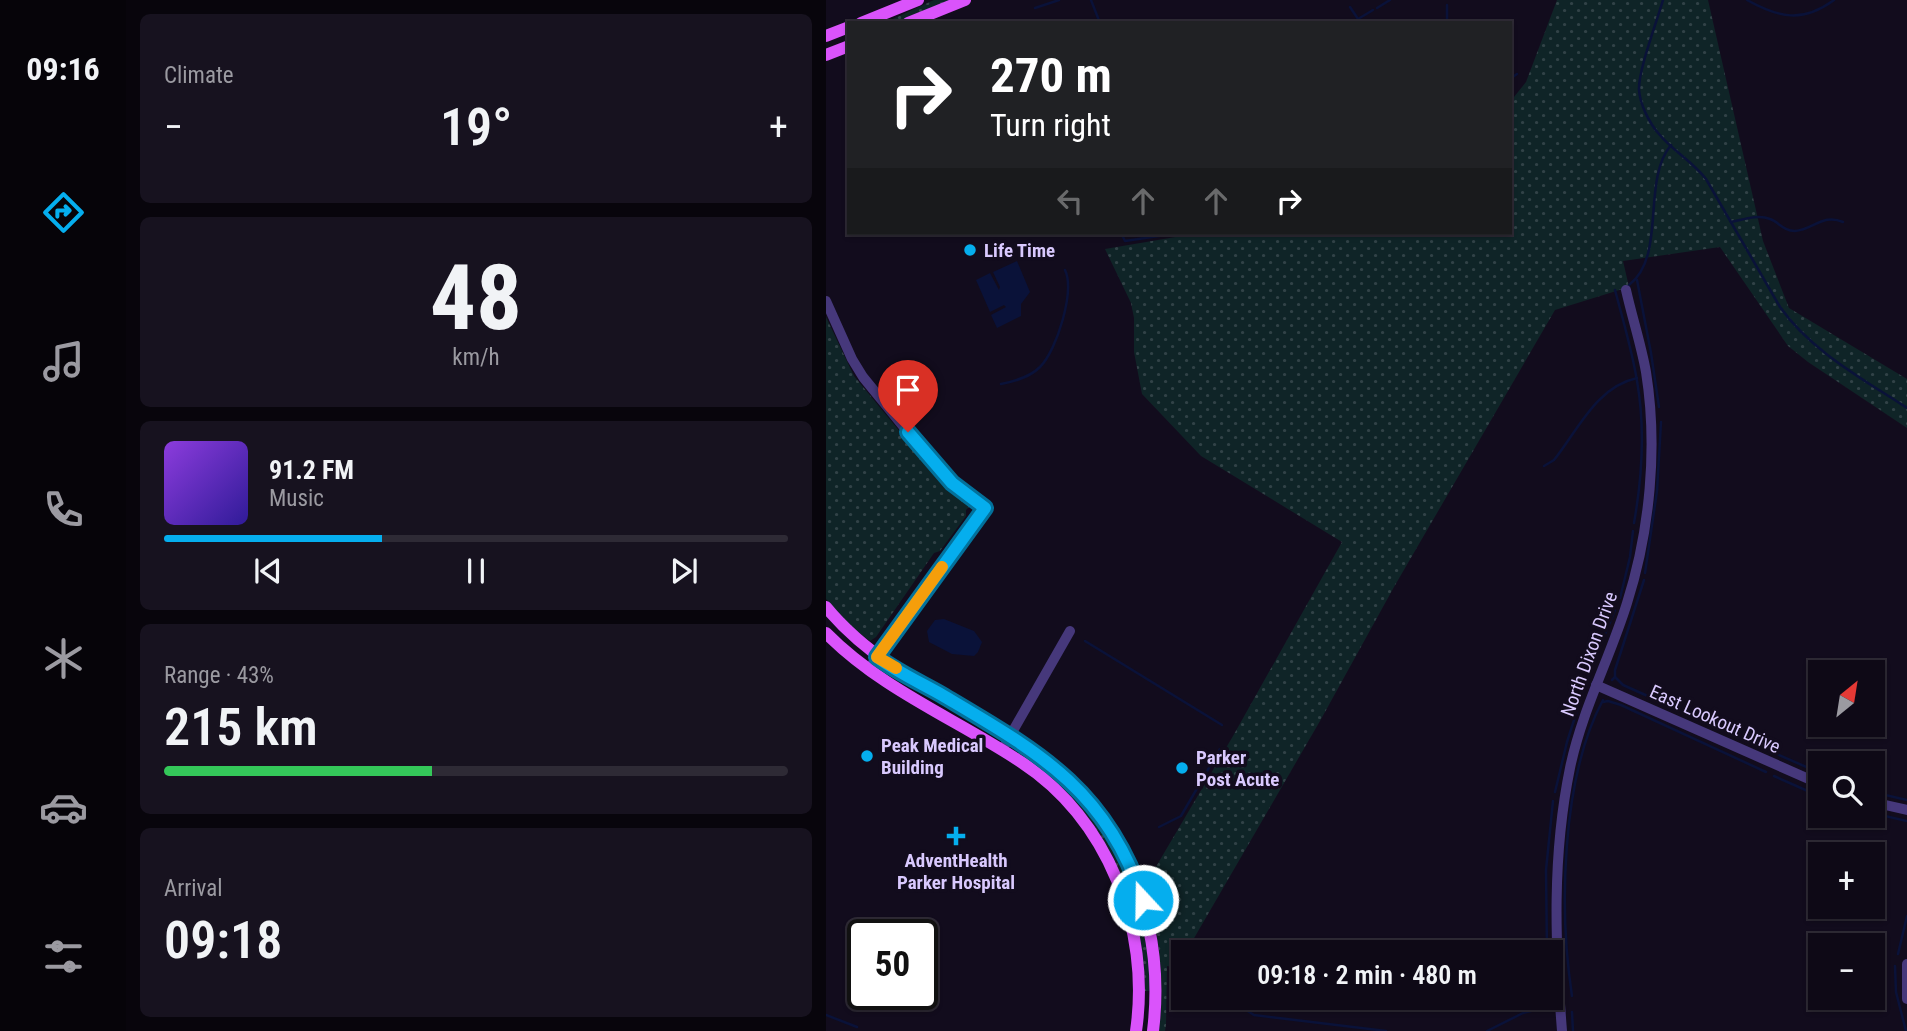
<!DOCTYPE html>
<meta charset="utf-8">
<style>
:root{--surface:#0e0916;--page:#17121f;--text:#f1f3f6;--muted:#9b9aa1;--line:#2e2a35;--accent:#05aeee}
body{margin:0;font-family:"Roboto Condensed",sans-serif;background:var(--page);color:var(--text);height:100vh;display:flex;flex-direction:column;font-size:26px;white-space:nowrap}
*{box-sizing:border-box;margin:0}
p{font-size:23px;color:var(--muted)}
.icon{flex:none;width:38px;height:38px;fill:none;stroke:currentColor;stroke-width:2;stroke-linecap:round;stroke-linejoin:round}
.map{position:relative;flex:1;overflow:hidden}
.details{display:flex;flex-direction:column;gap:14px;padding:14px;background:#08050c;width:700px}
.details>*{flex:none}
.hud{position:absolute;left:21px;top:21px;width:665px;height:214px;border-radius:0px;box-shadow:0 2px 5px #0004,0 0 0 2px var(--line);background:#202124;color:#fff;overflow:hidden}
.needle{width:46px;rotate:30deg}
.fabs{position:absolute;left:982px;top:660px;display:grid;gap:14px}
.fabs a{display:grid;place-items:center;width:77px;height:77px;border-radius:0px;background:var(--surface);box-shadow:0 2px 5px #0004,0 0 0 2px var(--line);font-size:35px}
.speed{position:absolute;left:21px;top:919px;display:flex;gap:14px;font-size:35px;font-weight:700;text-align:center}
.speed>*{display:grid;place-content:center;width:91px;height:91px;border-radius:50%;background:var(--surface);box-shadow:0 2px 5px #0004,0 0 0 2px var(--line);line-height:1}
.speed .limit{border:4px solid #111;border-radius:10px;background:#fff;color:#111}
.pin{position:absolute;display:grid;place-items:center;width:60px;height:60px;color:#fff;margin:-72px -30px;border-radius:50% 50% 50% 0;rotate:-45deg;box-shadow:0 0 7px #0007}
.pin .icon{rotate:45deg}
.me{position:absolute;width:77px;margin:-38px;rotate:339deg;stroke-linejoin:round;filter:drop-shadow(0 0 5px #0008)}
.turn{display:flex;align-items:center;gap:24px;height:147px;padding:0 28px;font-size:32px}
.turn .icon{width:91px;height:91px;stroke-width:2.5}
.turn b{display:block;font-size:49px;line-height:60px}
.lanes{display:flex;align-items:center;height:66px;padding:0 28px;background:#0003;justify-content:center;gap:35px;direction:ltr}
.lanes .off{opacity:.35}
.big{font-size:52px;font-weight:600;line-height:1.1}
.details .widget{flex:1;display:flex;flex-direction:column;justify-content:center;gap:10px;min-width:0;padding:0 24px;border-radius:10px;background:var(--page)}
.details .dial{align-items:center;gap:0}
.dial b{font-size:91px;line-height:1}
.song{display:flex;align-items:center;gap:21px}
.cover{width:84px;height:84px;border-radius:10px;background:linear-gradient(135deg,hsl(270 70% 55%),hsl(250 70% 35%))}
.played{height:7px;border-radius:4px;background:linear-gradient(90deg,var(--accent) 35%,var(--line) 35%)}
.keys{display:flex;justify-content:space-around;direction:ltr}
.heat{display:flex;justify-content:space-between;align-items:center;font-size:38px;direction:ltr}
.charge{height:10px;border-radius:5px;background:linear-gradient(90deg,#34c759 43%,var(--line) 0)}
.trip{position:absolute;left:345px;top:940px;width:392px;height:70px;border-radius:0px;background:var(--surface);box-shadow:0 2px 5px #0004,0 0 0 2px var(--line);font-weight:600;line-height:70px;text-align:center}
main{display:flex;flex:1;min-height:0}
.tabs{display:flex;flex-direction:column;width:126px;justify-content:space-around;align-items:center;background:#060409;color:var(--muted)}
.tabs .icon{width:49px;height:49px}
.tabs .current{color:var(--accent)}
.tabs b{font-size:32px;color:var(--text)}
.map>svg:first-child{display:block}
</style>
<main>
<nav class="tabs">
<b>09:16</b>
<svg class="icon current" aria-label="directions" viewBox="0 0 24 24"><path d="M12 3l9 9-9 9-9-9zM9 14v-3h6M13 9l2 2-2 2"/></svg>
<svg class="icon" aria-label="music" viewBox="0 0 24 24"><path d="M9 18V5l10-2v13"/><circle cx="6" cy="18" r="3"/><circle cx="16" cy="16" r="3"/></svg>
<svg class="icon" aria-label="phone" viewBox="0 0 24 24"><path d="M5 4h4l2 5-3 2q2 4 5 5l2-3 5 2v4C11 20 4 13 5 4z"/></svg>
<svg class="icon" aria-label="climate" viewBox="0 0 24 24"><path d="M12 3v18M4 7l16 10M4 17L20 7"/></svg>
<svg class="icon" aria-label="car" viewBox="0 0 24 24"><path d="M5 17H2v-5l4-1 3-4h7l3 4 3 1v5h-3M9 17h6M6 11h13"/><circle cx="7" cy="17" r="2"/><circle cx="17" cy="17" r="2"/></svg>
<svg class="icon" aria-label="filters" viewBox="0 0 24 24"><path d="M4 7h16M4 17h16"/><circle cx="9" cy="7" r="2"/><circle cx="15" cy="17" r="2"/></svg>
</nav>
<section class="details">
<div class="widget"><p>Climate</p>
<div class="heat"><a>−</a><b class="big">19°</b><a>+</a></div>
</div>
<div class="widget dial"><b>48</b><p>km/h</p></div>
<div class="widget">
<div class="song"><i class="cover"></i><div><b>91.2 FM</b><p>Music</p></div></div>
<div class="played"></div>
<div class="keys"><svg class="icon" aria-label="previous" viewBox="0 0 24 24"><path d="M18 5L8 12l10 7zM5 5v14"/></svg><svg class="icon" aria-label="pause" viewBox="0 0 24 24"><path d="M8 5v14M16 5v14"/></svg><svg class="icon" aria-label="next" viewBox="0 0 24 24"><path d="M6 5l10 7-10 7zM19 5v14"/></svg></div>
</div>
<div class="widget"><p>Range · 43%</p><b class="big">215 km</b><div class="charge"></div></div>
<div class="widget"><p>Arrival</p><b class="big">09:18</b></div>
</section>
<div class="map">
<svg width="1081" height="1031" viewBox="0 0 1081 1031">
<defs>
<pattern id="green-dots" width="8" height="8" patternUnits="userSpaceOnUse" patternTransform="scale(1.75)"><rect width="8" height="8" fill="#0f2427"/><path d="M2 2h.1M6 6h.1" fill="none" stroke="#314247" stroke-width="1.8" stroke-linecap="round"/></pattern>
</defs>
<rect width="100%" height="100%" fill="#120c1d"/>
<!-- green -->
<g fill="url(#green-dots)">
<path d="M108,0h17l-59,23h-8z"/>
<path d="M731,0h151l55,241 26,67 118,71v49l-99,-66 -20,-16 -68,-99 -97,14 6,26 -74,23 -161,277 -74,134 -134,231h-3v5l-6,11 -10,-2 -1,59 -1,6h-6c6,-50 1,-97 -15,-144l89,-151 109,-194 -141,-86 -59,-62 -8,-42v-34l-3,-15 -26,-54 94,-16h311v-131l16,-20z"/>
<path d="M0,317l28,59 90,109 26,21 -4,4v6l-26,35 -6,2 -58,84 -6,4 -19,-15 -25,-27z"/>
<path d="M196,749c61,43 105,104 122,178 5,20 5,43 7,64h-6c-1,-46 -11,-88 -31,-130l-3,-7 -93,-100z"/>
</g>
<!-- water -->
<g fill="#0a1239">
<path d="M191,261l13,31 -9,12v12l-24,12 -6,-13 15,-8 -2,-2 -14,7 -14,-32 14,-7 9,17 1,-3 -7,-15z"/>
<path d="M118,619l30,12 8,11 -4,10 -4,4 -22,-2 -23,-12 -2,-11 8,-11z"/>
</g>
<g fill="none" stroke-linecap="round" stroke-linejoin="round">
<!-- stream -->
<g stroke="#0a1239" stroke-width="2.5">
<path d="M265,0l9,23"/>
<path d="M837,0c-6,21 -25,71 -24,90 1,14 10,33 20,44 14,17 33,27 47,45l74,128c31,44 83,72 127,101"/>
<path d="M921,0c32,18 56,23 87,0"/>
<path d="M621,5v18"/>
<path d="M524,7l8,12 15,-9"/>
<path d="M209,8l24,-8"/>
<path d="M551,8l13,-8"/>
<path d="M656,20l4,3"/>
<path d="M684,79l7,-5"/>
<path d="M905,222c11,-2 27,-8 39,-3 9,3 13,12 25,12 18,-1 28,-18 48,-9"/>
<path d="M295,233l4,8 54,-8"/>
<path d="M811,280l14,73 8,54"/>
<path d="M803,285c38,-29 12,-104 42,-140"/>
<path d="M789,290c8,30 17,60 22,91 8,45 5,97 -3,142"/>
<path d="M175,384c15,-3 29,-7 39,-17 17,-17 35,-76 25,-97"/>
<path d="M718,466l10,-6c24,-30 42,-73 83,-82"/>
<path d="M819,573l12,-82 4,-69"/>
<path d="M794,598l10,-41 3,-26"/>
<path d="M259,641l137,84"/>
<path d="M767,663l22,-53"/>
<path d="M789,677l8,8 139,62"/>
<path d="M786,680l3,-3v-7l29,-90"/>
<path d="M777,702l5,-1 13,4 145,67"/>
<path d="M944,751l50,22"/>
<path d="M948,776l36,16"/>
<path d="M729,792l12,-50 22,-69"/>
<path d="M1046,793h1"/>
<path d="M1055,794l26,6"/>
<path d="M993,796h1"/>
<path d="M1046,813l35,8"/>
<path d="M333,827l22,-11 39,-67"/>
<path d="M721,952l-1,-82 7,-69"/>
<path d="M1072,954l9,-38"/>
<path d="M1069,966l1,26 10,39"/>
<path d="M746,996c-13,-85 -11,-218 31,-296"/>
<path d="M401,998l27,17 132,16"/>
<path d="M355,1001l9,-3"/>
<path d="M746,1012l1,19"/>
<path d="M0,1015l31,12"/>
<path d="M661,1031l36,-18 28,-7"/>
</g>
<!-- minor -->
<g stroke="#46387b" stroke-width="10">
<path d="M0,301l26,58 11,18 80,98 42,33 -117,162"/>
<path d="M770,685l224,99"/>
<path d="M176,750l68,-119"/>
<path d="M1046,802l35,8"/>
<path d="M1081,964v35"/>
<path d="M736,1031c-7,-89 -10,-175 8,-263 12,-58 40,-110 57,-165 23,-72 31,-156 19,-231 -5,-28 -14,-55 -20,-82"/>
</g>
<!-- major -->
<g stroke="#da53fb" stroke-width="12">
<path d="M35,23l57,-23"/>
<path d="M82,23l57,-23"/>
<path d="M0,36l23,-9"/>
<path d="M0,55l23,-9"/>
<path d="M0,607c50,61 125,92 191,132 101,62 150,176 136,292"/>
<path d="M0,633c55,56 130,86 195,129 87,57 130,167 115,269"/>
</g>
</g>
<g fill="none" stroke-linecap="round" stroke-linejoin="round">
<!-- route casing -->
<g stroke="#03719b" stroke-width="18">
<path id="route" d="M82,432l44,51 33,25 -108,149c20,15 44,26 65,38 94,56 164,93 201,205"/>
</g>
<!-- route -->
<use href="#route" stroke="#05aeee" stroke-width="12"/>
<!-- slow -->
<path stroke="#f59e0b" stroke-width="12" d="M70,668l-19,-11 65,-90"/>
</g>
<!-- markers -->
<g fill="#05aeee" stroke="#120c1d" stroke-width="2.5">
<circle cx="144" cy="250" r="7"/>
<circle cx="41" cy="756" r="7"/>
<circle cx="356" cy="768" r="7"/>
<path d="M126.5 825.5h7v7h7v7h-7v7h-7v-7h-7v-7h7z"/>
</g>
<g text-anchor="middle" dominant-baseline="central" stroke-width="7" stroke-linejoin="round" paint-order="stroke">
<!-- poi labels -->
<g font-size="19" font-weight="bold" fill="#d9c9fe" stroke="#120c1d" text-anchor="start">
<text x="158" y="250">Life Time</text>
<text x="55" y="745">Peak Medical<tspan x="55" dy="22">Building</tspan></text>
<text x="370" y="757">Parker<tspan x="370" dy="22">Post Acute</tspan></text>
<text x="130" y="860" text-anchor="middle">AdventHealth<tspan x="130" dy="22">Parker Hospital</tspan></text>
</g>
<!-- street labels -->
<g font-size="19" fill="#d9c9fe" stroke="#120c1d">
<text transform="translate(763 654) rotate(-70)">North Dixon Drive</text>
<text transform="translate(889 719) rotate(24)">East Lookout Drive</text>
</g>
</g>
</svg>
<div class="fabs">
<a><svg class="needle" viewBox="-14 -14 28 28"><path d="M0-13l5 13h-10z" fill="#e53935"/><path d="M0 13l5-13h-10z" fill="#9b9aa1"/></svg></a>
<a><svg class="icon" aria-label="search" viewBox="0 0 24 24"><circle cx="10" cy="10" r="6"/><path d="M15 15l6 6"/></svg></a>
<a>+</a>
<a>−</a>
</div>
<div class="speed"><div class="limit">50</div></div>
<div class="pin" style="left:82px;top:432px;background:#d93025"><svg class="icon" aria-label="arrive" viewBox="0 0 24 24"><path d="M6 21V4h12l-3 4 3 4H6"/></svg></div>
<svg class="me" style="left:317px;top:900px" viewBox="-20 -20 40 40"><circle r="17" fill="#05aeee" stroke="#fff" stroke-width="3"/><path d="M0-11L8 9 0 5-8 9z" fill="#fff"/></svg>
<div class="trip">09:18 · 2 min · 480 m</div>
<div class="hud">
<div class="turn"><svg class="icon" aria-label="right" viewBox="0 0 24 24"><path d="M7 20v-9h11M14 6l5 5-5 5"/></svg><div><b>270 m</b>Turn right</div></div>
<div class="lanes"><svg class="icon off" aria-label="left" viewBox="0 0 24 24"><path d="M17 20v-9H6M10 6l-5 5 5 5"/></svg><svg class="icon off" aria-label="ahead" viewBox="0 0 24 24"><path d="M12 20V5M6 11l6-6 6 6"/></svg><svg class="icon off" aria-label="ahead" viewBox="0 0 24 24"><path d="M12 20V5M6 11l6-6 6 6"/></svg><svg class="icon" aria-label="right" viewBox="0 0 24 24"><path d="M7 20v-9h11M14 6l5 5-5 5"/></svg></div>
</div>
</div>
</main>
